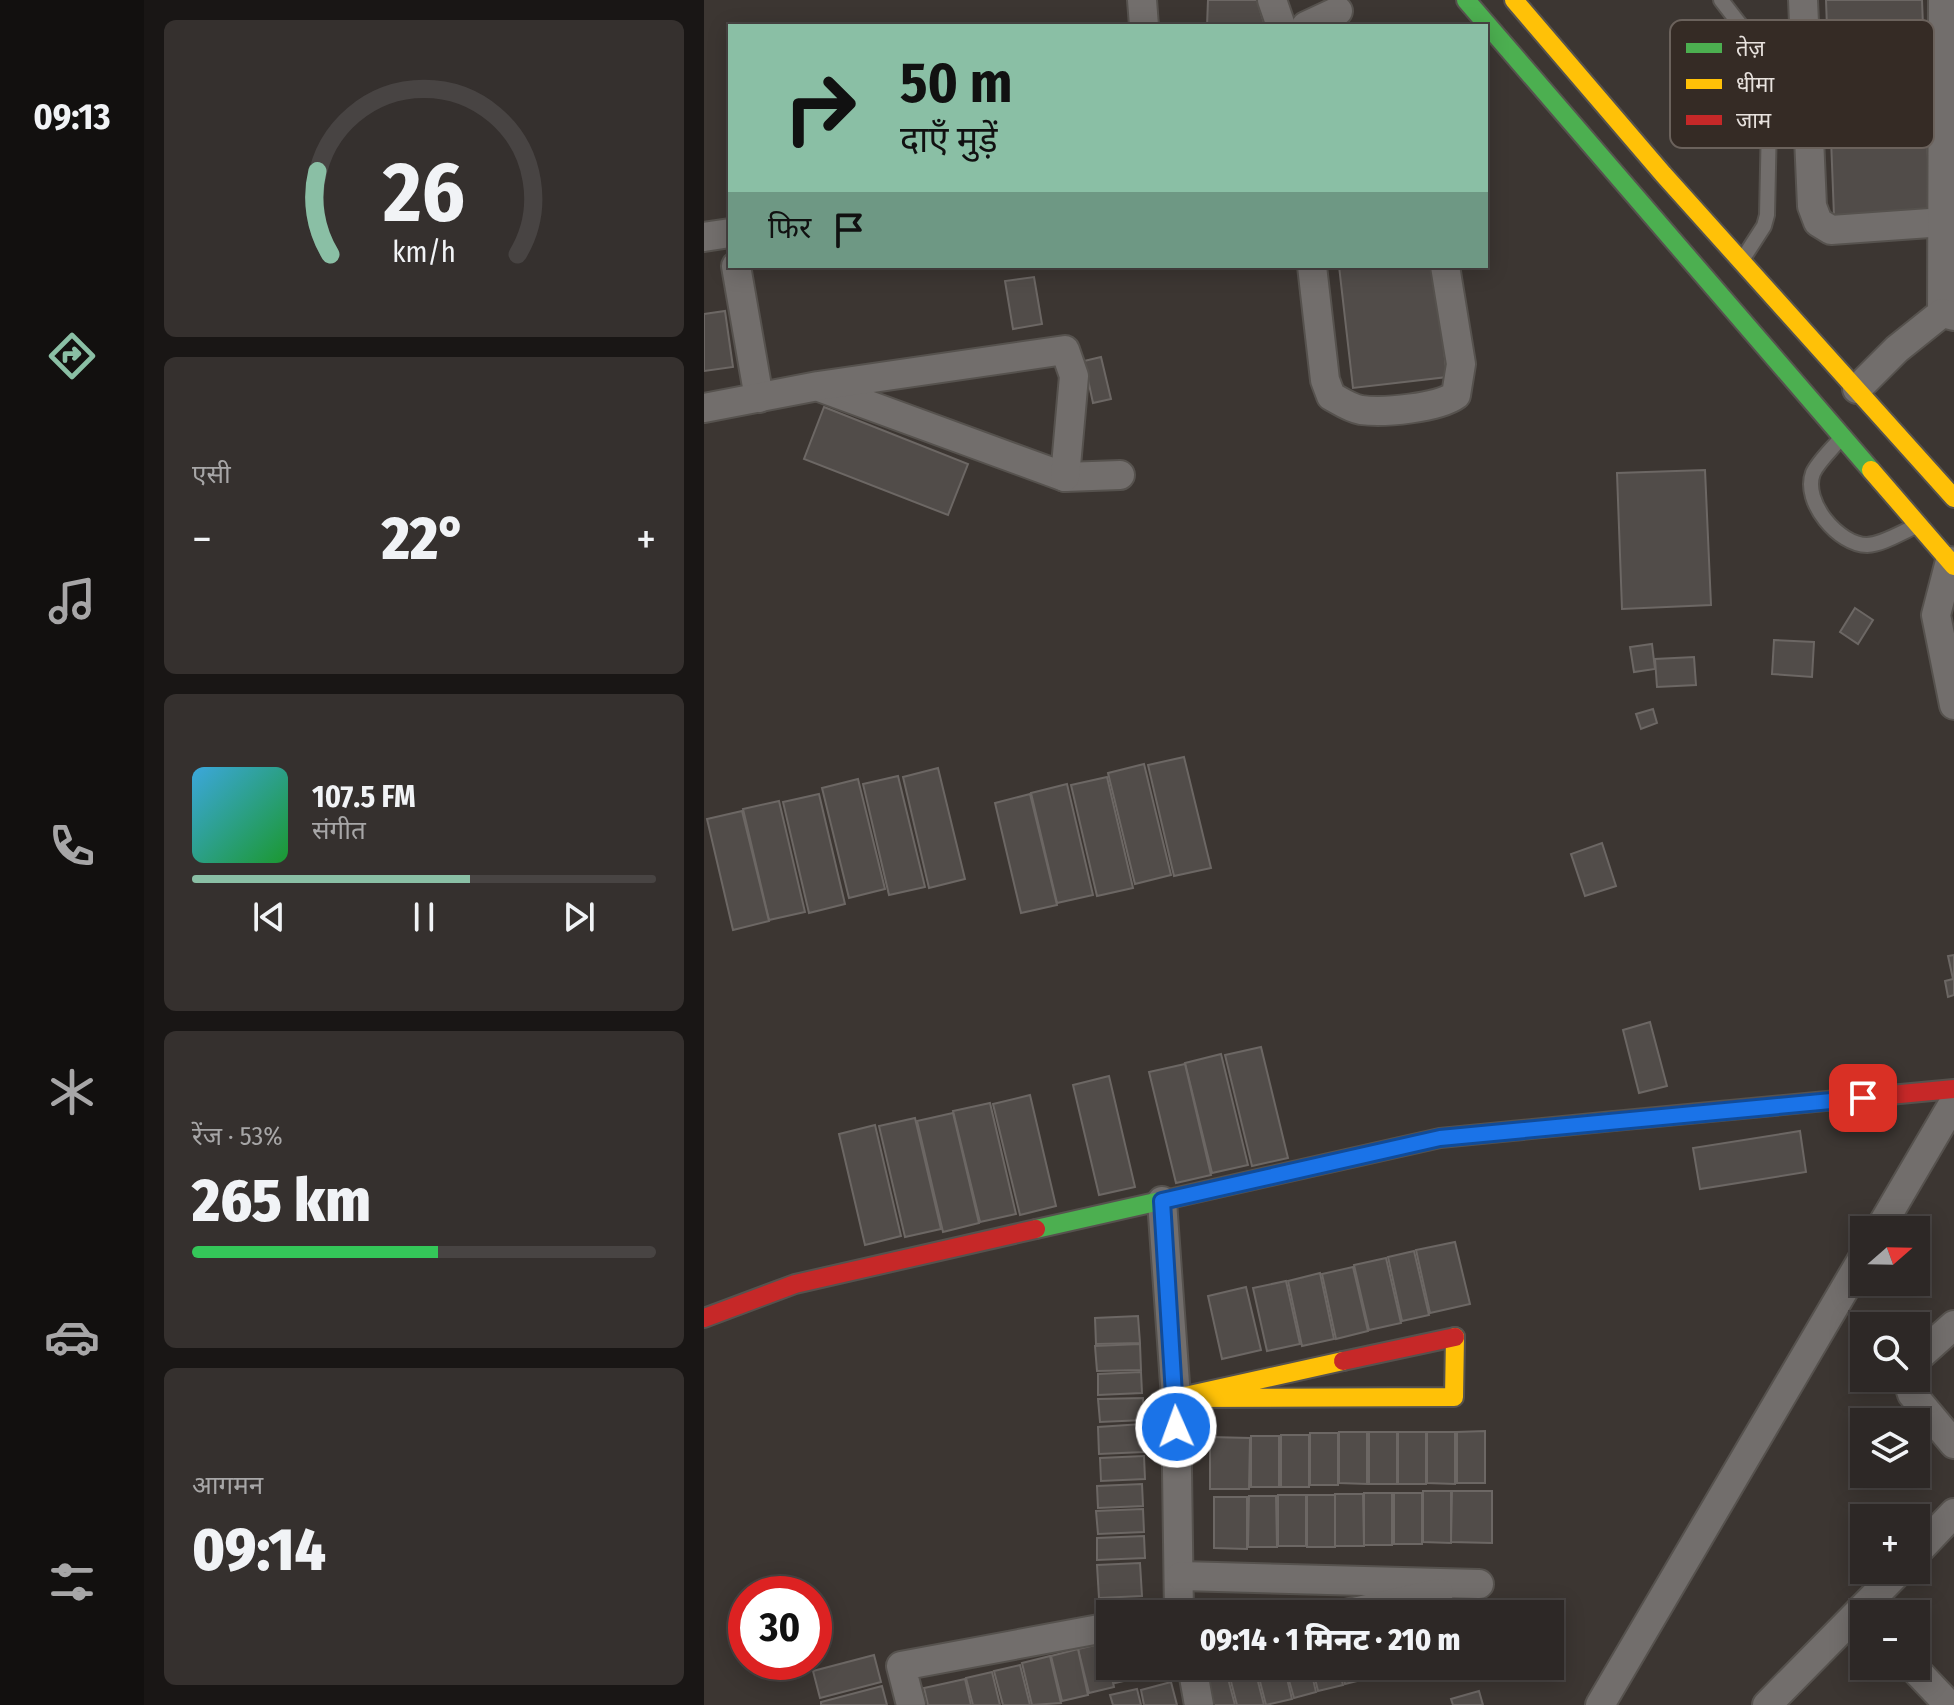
<!DOCTYPE html>
<html lang="hi">
<meta charset="utf-8">
<style>
:root{--surface:#2d2826;--page:#35302e;--text:#f1f3f6;--muted:#a7a6a7;--line:#484443;--accent:#8abfa5}
body{margin:0;font-family:"Fira Sans Condensed","Noto Sans Devanagari",sans-serif;background:var(--page);color:var(--text);height:100vh;display:flex;flex-direction:column;font-size:30px;white-space:nowrap}
*{box-sizing:border-box;margin:0}
p{font-size:26px;color:var(--muted)}
.icon{flex:none;width:44px;height:44px;fill:none;stroke:currentColor;stroke-width:2;stroke-linecap:round;stroke-linejoin:round}
.map{position:relative;flex:1;overflow:hidden}
.drawer{display:flex;flex-direction:column;gap:20px;padding:20px;background:#191615;width:560px}
.drawer>*{flex:none}
.guide{position:absolute;left:24px;top:24px;width:760px;height:244px;border-radius:0px;box-shadow:0 4px 20px #0003,0 0 0 2px var(--line);background:#8abfa5;color:#111;overflow:hidden}
.needle{width:52px;rotate:70deg}
.buttons{position:absolute;left:1146px;top:1216px;display:grid;gap:16px}
.buttons a{display:grid;place-items:center;width:80px;height:80px;border-radius:0px;background:var(--surface);box-shadow:0 4px 20px #0003,0 0 0 2px var(--line);font-size:40px}
.speed{position:absolute;left:24px;top:1576px;display:flex;gap:16px;font-size:40px;font-weight:700;text-align:center}
.speed>*{display:grid;place-content:center;width:104px;height:104px;border-radius:50%;background:var(--surface);box-shadow:0 4px 20px #0003,0 0 0 2px var(--line);line-height:1}
.speed .limit{border:12px solid #d22;background:#fff;color:#111}
.pin{position:absolute;display:grid;place-items:center;width:68px;height:68px;color:#fff;margin:-34px;border-radius:16px;box-shadow:0 4px 12px #0006}
.me{position:absolute;width:88px;margin:-44px;rotate:358deg;stroke-linejoin:round;filter:drop-shadow(0 0 6px #0008)}
.turn{display:flex;align-items:center;gap:28px;height:168px;padding:0 40px;font-size:36px}
.turn .icon{width:104px;height:104px;stroke-width:2.5}
.turn b{display:block;font-size:56px;line-height:68px}
.then{display:flex;align-items:center;height:76px;padding:0 40px;background:#0003;gap:16px;font-size:30px}
.big{font-size:60px;font-weight:800;line-height:1.1}
.drawer .widget{flex:1;display:flex;flex-direction:column;justify-content:center;gap:12px;min-width:0;padding:0 28px;border-radius:12px;background:var(--page)}
.drawer .dial{align-items:center;gap:0}
.dial svg{height:208px;overflow:visible;fill:none;stroke:var(--line);stroke-width:7;stroke-linecap:round;text-anchor:middle}
.dial text{fill:var(--text);stroke:none}
.song{display:flex;align-items:center;gap:24px}
.cover{width:96px;height:96px;border-radius:12px;background:linear-gradient(135deg,hsl(200 70% 55%),hsl(130 70% 35%))}
.played{height:8px;border-radius:4px;background:linear-gradient(90deg,var(--accent) 60%,var(--line) 60%)}
.keys{display:flex;justify-content:space-around;direction:ltr}
.heat{display:flex;justify-content:space-between;align-items:center;font-size:44px;direction:ltr}
.charge{height:12px;border-radius:6px;background:linear-gradient(90deg,#34c759 53%,var(--line) 0)}
.trip{position:absolute;left:392px;top:1600px;width:468px;height:80px;border-radius:0px;background:var(--surface);box-shadow:0 4px 20px #0003,0 0 0 2px var(--line);font-weight:800;line-height:80px;text-align:center}
main{display:flex;flex:1;min-height:0}
.dock{display:flex;flex-direction:column;width:144px;justify-content:space-around;align-items:center;background:#12100f;color:var(--muted)}
.dock .icon{width:56px;height:56px}
.dock .active{color:var(--accent)}
.dock b{font-size:36px;color:var(--text)}
.map>svg:first-child{display:block}
</style>
<main>
<nav class="dock">
<b>09:13</b>
<svg class="icon active" aria-label="directions" viewBox="0 0 24 24"><path d="M12 3l9 9-9 9-9-9zM9 14v-3h6M13 9l2 2-2 2"/></svg>
<svg class="icon" aria-label="music" viewBox="0 0 24 24"><path d="M9 18V5l10-2v13"/><circle cx="6" cy="18" r="3"/><circle cx="16" cy="16" r="3"/></svg>
<svg class="icon" aria-label="phone" viewBox="0 0 24 24"><path d="M5 4h4l2 5-3 2q2 4 5 5l2-3 5 2v4C11 20 4 13 5 4z"/></svg>
<svg class="icon" aria-label="climate" viewBox="0 0 24 24"><path d="M12 3v18M4 7l16 10M4 17L20 7"/></svg>
<svg class="icon" aria-label="car" viewBox="0 0 24 24"><path d="M5 17H2v-5l4-1 3-4h7l3 4 3 1v5h-3M9 17h6M6 11h13"/><circle cx="7" cy="17" r="2"/><circle cx="17" cy="17" r="2"/></svg>
<svg class="icon" aria-label="filters" viewBox="0 0 24 24"><path d="M4 7h16M4 17h16"/><circle cx="9" cy="7" r="2"/><circle cx="15" cy="17" r="2"/></svg>
</nav>
<section class="drawer">
<div class="widget dial"><svg viewBox="0 0 100 80">
<path d="M14 69A42 42 0 1 1 86 69"/>
<path d="M14 69A42 42 0 0 1 9 37" stroke="#8abfa5"/>
<text x="50" y="56" font-size="32" font-weight="700">26</text>
<text x="50" y="72" font-size="11">km/h</text>
</svg></div>
<div class="widget"><p>एसी</p>
<div class="heat"><a>−</a><b class="big">22°</b><a>+</a></div>
</div>
<div class="widget">
<div class="song"><i class="cover"></i><div><b>107.5 FM</b><p>संगीत</p></div></div>
<div class="played"></div>
<div class="keys"><svg class="icon" aria-label="previous" viewBox="0 0 24 24"><path d="M18 5L8 12l10 7zM5 5v14"/></svg><svg class="icon" aria-label="pause" viewBox="0 0 24 24"><path d="M8 5v14M16 5v14"/></svg><svg class="icon" aria-label="next" viewBox="0 0 24 24"><path d="M6 5l10 7-10 7zM19 5v14"/></svg></div>
</div>
<div class="widget"><p>रेंज · 53%</p><b class="big">265 km</b><div class="charge"></div></div>
<div class="widget"><p>आगमन</p><b class="big">09:14</b></div>
</section>
<div class="map">
<svg width="1250" height="1705" viewBox="0 0 1250 1705">
<rect width="100%" height="100%" fill="#3c3632"/>
<!-- building -->
<g fill="#514c49" stroke="#6c6764" stroke-width="2">
<path d="M504,0h49l8,26h-58z"/>
<path d="M1122,0h96l8,213 -96,3 -4,-103h17l-2,-58 -17,1z"/>
<path d="M635,266h96l12,111 -94,11z"/>
<path d="M330,277l8,47 -29,5 -8,-48z"/>
<path d="M21,311l8,56 -29,4v-57z"/>
<path d="M397,357l10,42 -18,4 -9,-42z"/>
<path d="M120,407l144,57 -20,51 -144,-56z"/>
<path d="M1001,470l6,135 -89,4 -5,-136z"/>
<path d="M1151,608l18,12 -15,24 -18,-12z"/>
<path d="M1070,640l40,2 -2,35 -40,-3z"/>
<path d="M948,644l3,25 -21,3 -4,-25z"/>
<path d="M990,657l2,28 -39,2 -2,-28z"/>
<path d="M949,709l4,14 -16,6 -5,-15z"/>
<path d="M480,757l27,111 -37,8 -26,-111z"/>
<path d="M440,764l27,111 -36,9 -27,-111z"/>
<path d="M234,768l27,111 -36,9 -26,-111z"/>
<path d="M194,776l27,111 -36,8 -26,-111z"/>
<path d="M403,777l26,111 -36,8 -26,-111z"/>
<path d="M154,779l27,110 -36,9 -27,-110z"/>
<path d="M363,784l26,111 -36,8 -26,-110z"/>
<path d="M115,794l26,110 -36,9 -26,-111z"/>
<path d="M326,794l27,111 -36,8 -26,-110z"/>
<path d="M75,801l26,111 -36,8 -26,-111z"/>
<path d="M38,811l27,110 -36,9 -26,-111z"/>
<path d="M898,843l14,43 -31,10 -14,-42z"/>
<path d="M1250,955v40l-6,2 -3,-16 8,-2 -5,-23z"/>
<path d="M946,1022l17,64 -28,7 -16,-63z"/>
<path d="M557,1047l27,111 -36,8 -27,-111z"/>
<path d="M517,1054l27,111 -36,8 -27,-110z"/>
<path d="M481,1064l26,111 -35,8 -27,-111z"/>
<path d="M405,1076l26,111 -36,8 -26,-110z"/>
<path d="M326,1095l26,111 -36,9 -27,-111z"/>
<path d="M286,1103l26,111 -36,8 -27,-111z"/>
<path d="M249,1113l26,110 -36,9 -26,-111z"/>
<path d="M211,1118l26,111 -36,8 -26,-111z"/>
<path d="M171,1125l26,111 -36,9 -26,-111z"/>
<path d="M1096,1131l6,41 -106,17 -7,-41z"/>
<path d="M751,1242l15,62 -40,9 -14,-63z"/>
<path d="M710,1251l15,64 -27,6 -14,-64z"/>
<path d="M682,1258l15,65 -32,7 -15,-65z"/>
<path d="M649,1267l15,64 -32,8 -14,-65z"/>
<path d="M616,1273l14,66 -32,7 -14,-65z"/>
<path d="M582,1281l14,63 -33,7 -14,-63z"/>
<path d="M542,1287l15,63 -39,9 -14,-63z"/>
<path d="M434,1316l2,27 -44,1 -1,-26z"/>
<path d="M436,1344l1,26 -44,1 -2,-25z"/>
<path d="M437,1372l1,21 -44,2v-21z"/>
<path d="M439,1398l1,22 -44,2 -2,-23z"/>
<path d="M438,1424l2,28 -45,2 -1,-27z"/>
<path d="M781,1431v52h-28v-51z"/>
<path d="M635,1432h28v52l-28,-1z"/>
<rect x="665" y="1432" width="28" height="52"/>
<rect x="694" y="1432" width="28" height="52"/>
<path d="M723,1432h28v52l-28,-1z"/>
<rect x="606" y="1433" width="28" height="52"/>
<rect x="577" y="1435" width="28" height="52"/>
<rect x="547" y="1436" width="28" height="51"/>
<path d="M506,1437l40,1 -1,51h-39z"/>
<path d="M440,1456l1,23 -44,2 -1,-23z"/>
<path d="M438,1484l1,22 -45,2 -1,-22z"/>
<path d="M719,1491h28v52l-28,-1z"/>
<path d="M748,1491h40v52l-41,-1z"/>
<rect x="660" y="1493" width="28" height="52"/>
<rect x="690" y="1493" width="28" height="51"/>
<path d="M631,1494h28l1,52h-29z"/>
<rect x="574" y="1495" width="28" height="51"/>
<rect x="603" y="1495" width="28" height="52"/>
<path d="M545,1496h27l1,51h-29z"/>
<path d="M510,1497h33v52l-33,-1z"/>
<path d="M439,1509l1,23 -46,2 -2,-23z"/>
<path d="M440,1536l1,22 -48,2v-22z"/>
<path d="M436,1563l2,33 -43,2 -2,-33z"/>
<path d="M400,1643l10,44 -25,6 -11,-44z"/>
<path d="M374,1649l10,46 -26,6 -11,-45z"/>
<path d="M170,1655l7,27 -61,16 -7,-27z"/>
<path d="M346,1656l11,47 -29,2 -10,-42z"/>
<path d="M316,1665l10,40h-27l-9,-34z"/>
<path d="M407,1666h27l3,11 -26,6z"/>
<path d="M523,1666h27l10,39h-27z"/>
<path d="M552,1666h28l8,33 -26,6z"/>
<path d="M581,1666h25l6,26 -22,6z"/>
<path d="M608,1666h26l5,19 -25,6z"/>
<path d="M636,1666h26l3,12 -24,6z"/>
<path d="M521,1667l10,38h-30l-8,-31z"/>
<path d="M288,1672l8,33h-27l-7,-27z"/>
<path d="M261,1679l6,26h-43l-4,-17z"/>
<path d="M467,1682l6,23h-33l-3,-15z"/>
<path d="M178,1686l5,19h-66v-3z"/>
<path d="M433,1689l4,16h-28l-3,-10z"/>
<path d="M775,1691l4,14h-30l-2,-6z"/>
</g>
<g fill="none" stroke-linecap="round" stroke-linejoin="round">
<!-- lane casing -->
<g stroke="#56524e" stroke-width="18">
<g id="lane">
<path d="M1017,0l41,53 8,22 -3,140 -3,11 -20,31"/>
<path d="M1136,439c-8,10 -22,23 -27,34 -11,29 26,72 54,72 16,-1 33,-12 47,-18"/>
</g>
</g>
<!-- street casing -->
<g stroke="#56524e" stroke-width="32">
<g id="street">
<path d="M438,0l2,26"/>
<path d="M568,0l9,26"/>
<path d="M1099,0l9,206 6,16 13,8 113,-8"/>
<path d="M602,26l32,-15"/>
<path d="M0,237l26,-4"/>
<path d="M32,266l23,132"/>
<path d="M608,266l13,114 6,16c9,5 19,12 30,14 23,3 77,-2 95,-15l5,-31 -16,-98"/>
<path d="M1238,313l1,-313"/>
<path d="M118,388l243,89 55,-2"/>
<path d="M1153,389l40,-40 45,-36 12,3"/>
<path d="M0,408l114,-22 247,-36 9,26 -9,101"/>
<path d="M1246,561l-14,54 18,90"/>
<path d="M458,1201l14,197 3,216"/>
<path d="M1175,1230l75,-128"/>
<path d="M1212,1359l38,-34"/>
<path d="M1203,1378l5,16 42,50"/>
<path d="M1212,1553l38,-40"/>
<path d="M477,1576l298,8"/>
<path d="M641,1614l94,-21"/>
<path d="M488,1666l7,39"/>
<path d="M1208,1666l37,39"/>
<path d="M207,1705l-10,-39 209,-39"/>
<path d="M896,1705l264,-449"/>
<path d="M1063,1705l133,-135"/>
</g>
</g>
<!-- fast casing -->
<g stroke="#56524e" stroke-width="22">
<g id="fast">
<path d="M762,0l405,470"/>
<path d="M332,1229l404,-91 174,-17"/>
</g>
</g>
<!-- slow casing -->
<g stroke="#56524e" stroke-width="22">
<g id="slow">
<path d="M810,0l149,174 291,324"/>
<path d="M1167,470l83,96"/>
<path d="M639,1361l-167,37 278,-1 1,-60"/>
</g>
</g>
<!-- jam casing -->
<g stroke="#56524e" stroke-width="22">
<g id="jam">
<path d="M910,1121l340,-32"/>
<path d="M0,1318l91,-34 241,-55"/>
<path d="M639,1361l112,-24"/>
</g>
</g>
<!-- lane -->
<use href="#lane" stroke="#726e6c" stroke-width="14"/>
<!-- street -->
<use href="#street" stroke="#726e6c" stroke-width="28"/>
<!-- fast -->
<use href="#fast" stroke="#4caf50" stroke-width="18"/>
<!-- slow -->
<use href="#slow" stroke="#ffc107" stroke-width="18"/>
<!-- jam -->
<use href="#jam" stroke="#c62828" stroke-width="18"/>
</g>
<g fill="none" stroke-linecap="round" stroke-linejoin="round">
<!-- route casing -->
<g stroke="#114b97" stroke-width="20">
<path id="route" d="M472,1427l-14,-226 278,-63 423,-40"/>
</g>
<!-- route -->
<use href="#route" stroke="#1a73e8" stroke-width="14"/>
</g>
<!-- legend -->
<rect x="966" y="20" width="264" height="128" rx="12" fill="#352b25" stroke="#6b625c" stroke-width="2"/>
<rect x="982" y="43" width="36" height="10" fill="#4caf50"/>
<rect x="982" y="79" width="36" height="10" fill="#ffc107"/>
<rect x="982" y="115" width="36" height="10" fill="#c62828"/>
<g font-size="22" fill="#e8e2de">
<text x="1032" y="56">तेज़</text>
<text x="1032" y="92">धीमा</text>
<text x="1032" y="128">जाम</text>
</g>
</svg>
<div class="buttons">
<a><svg class="needle" viewBox="-14 -14 28 28"><path d="M0-13l5 13h-10z" fill="#e53935"/><path d="M0 13l5-13h-10z" fill="#a7a6a7"/></svg></a>
<a><svg class="icon" aria-label="search" viewBox="0 0 24 24"><circle cx="10" cy="10" r="6"/><path d="M15 15l6 6"/></svg></a>
<a><svg class="icon" aria-label="layers" viewBox="0 0 24 24"><path d="M12 4l9 5-9 5-9-5zM3 14l9 5 9-5"/></svg></a>
<a>+</a>
<a>−</a>
</div>
<div class="speed"><div class="limit">30</div></div>
<div class="pin" style="left:1159px;top:1098px;background:#d93025"><svg class="icon" aria-label="arrive" viewBox="0 0 24 24"><path d="M6 21V4h12l-3 4 3 4H6"/></svg></div>
<svg class="me" style="left:472px;top:1427px" viewBox="-20 -20 40 40"><circle r="17" fill="#1a73e8" stroke="#fff" stroke-width="3"/><path d="M0-11L8 9 0 5-8 9z" fill="#fff"/></svg>
<div class="trip">09:14 · 1 मिनट · 210 m</div>
<div class="guide">
<div class="turn"><svg class="icon" aria-label="right" viewBox="0 0 24 24"><path d="M7 20v-9h11M14 6l5 5-5 5"/></svg><div><b>50 m</b>दाएँ मुड़ें</div></div>
<div class="then">फिर<svg class="icon" aria-label="arrive" viewBox="0 0 24 24"><path d="M6 21V4h12l-3 4 3 4H6"/></svg></div>
</div>
</div>
</main>
